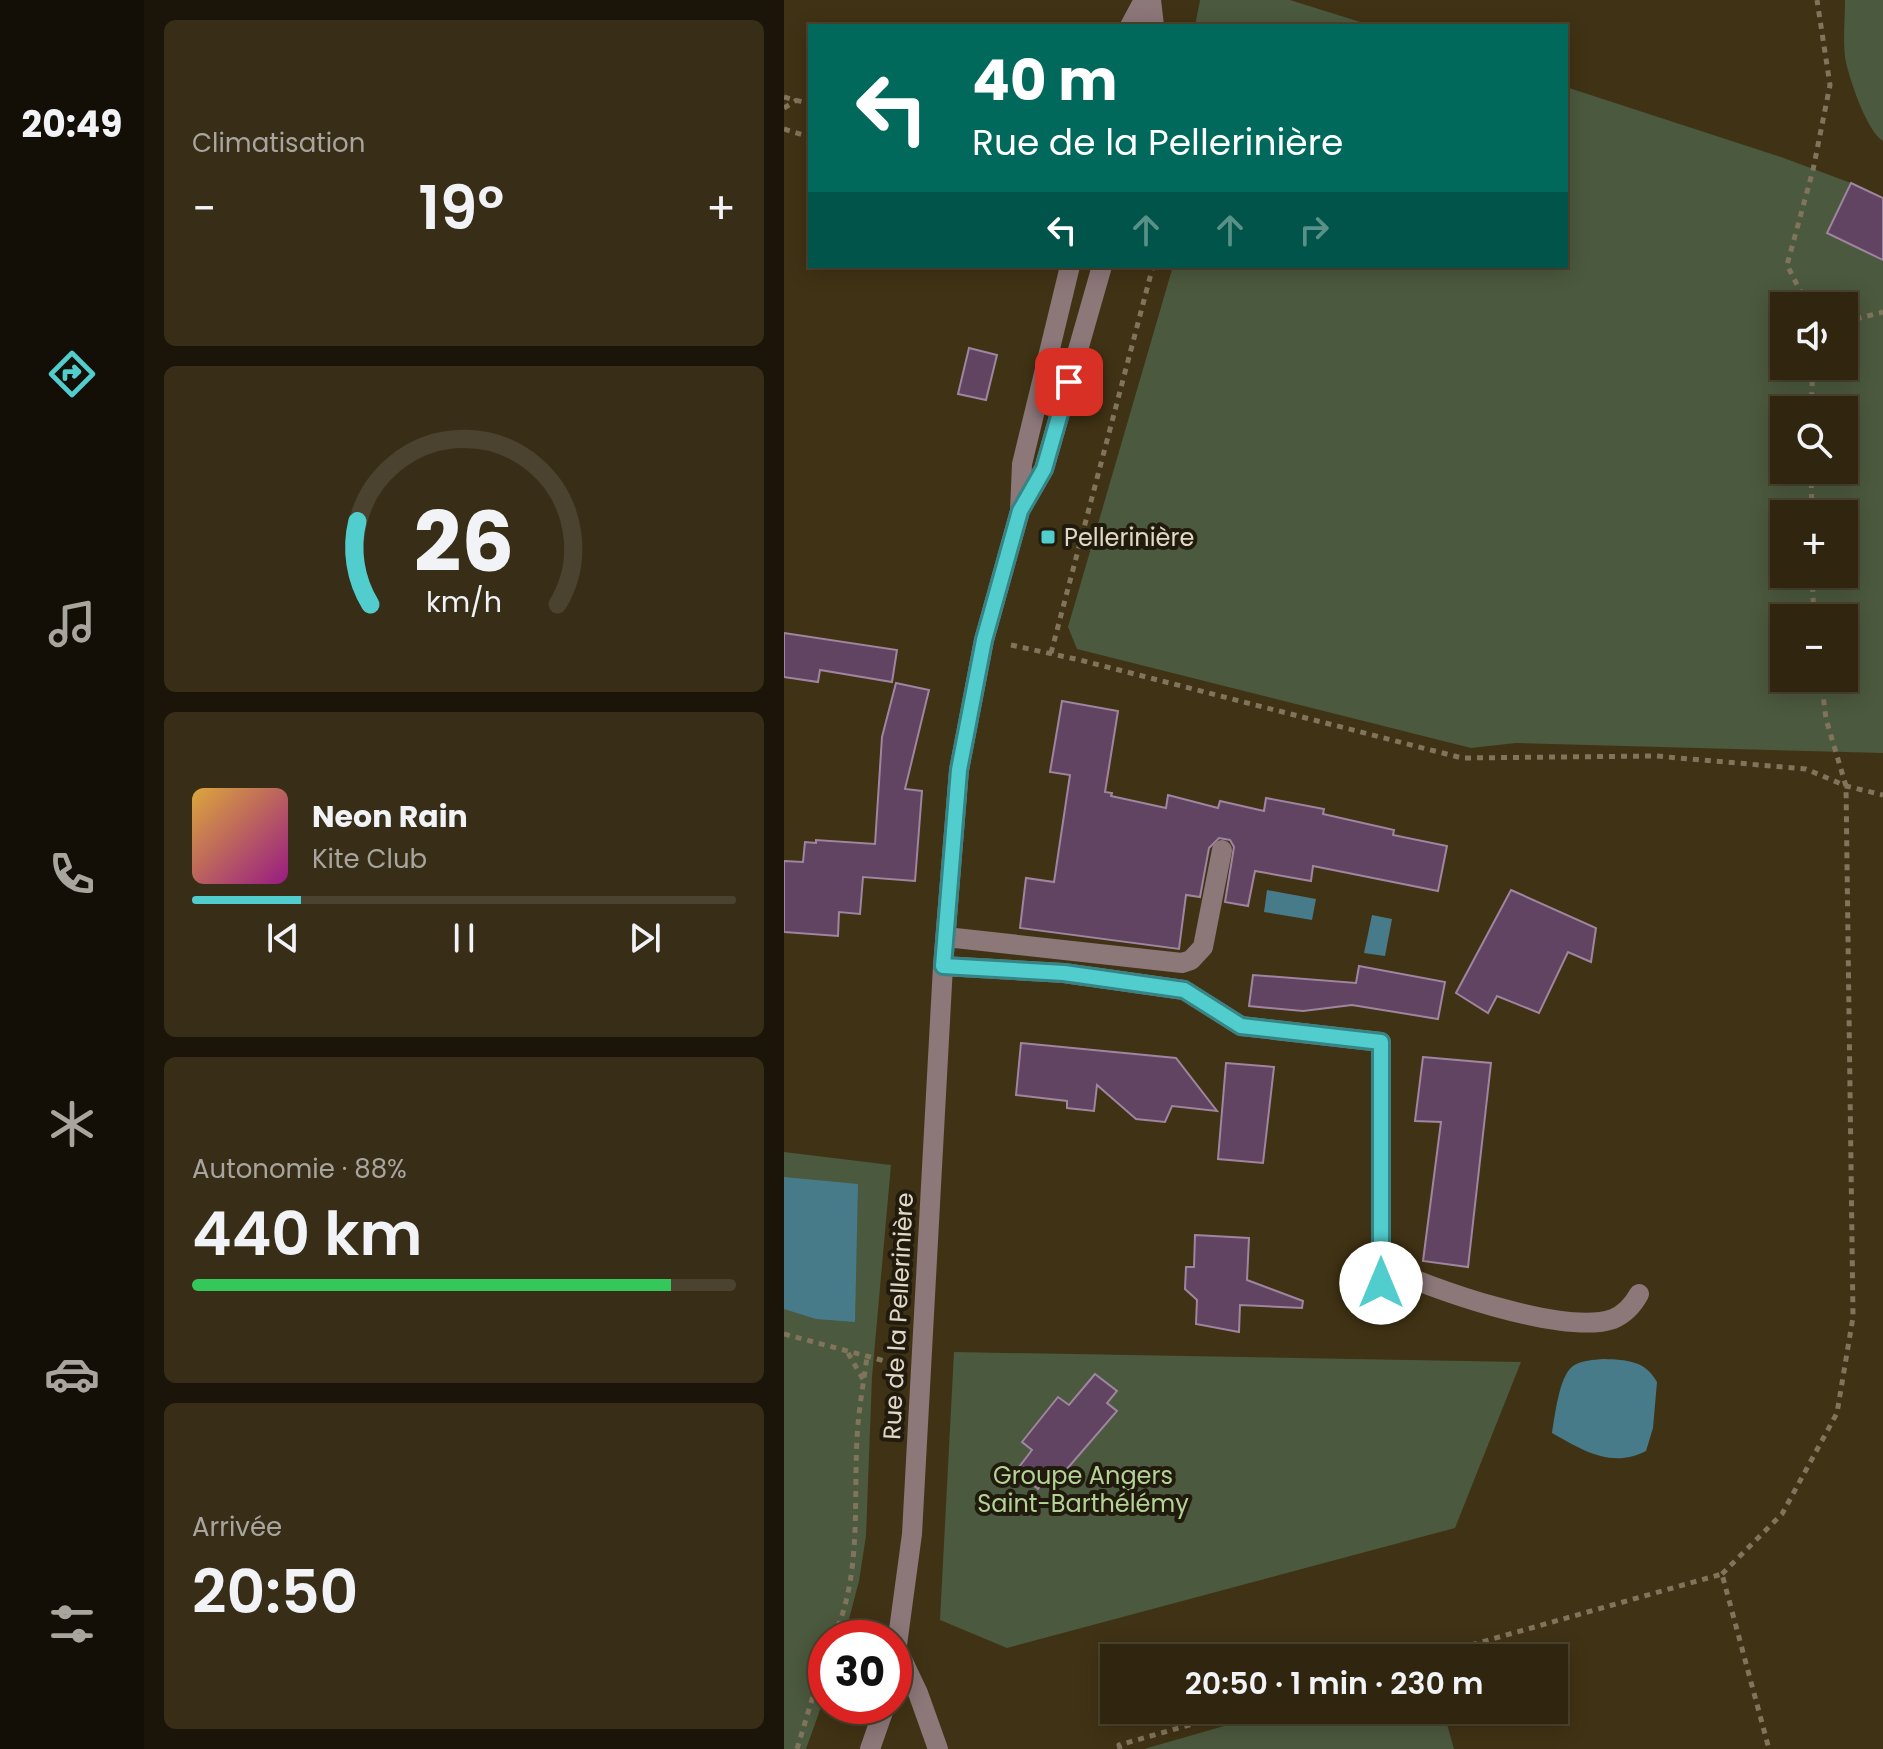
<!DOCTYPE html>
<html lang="fr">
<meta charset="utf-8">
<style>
:root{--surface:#30260f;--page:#382e18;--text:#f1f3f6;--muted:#a8a59e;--line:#4b432f;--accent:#52cdce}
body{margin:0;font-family:Poppins,sans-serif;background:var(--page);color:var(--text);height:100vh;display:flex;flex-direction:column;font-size:30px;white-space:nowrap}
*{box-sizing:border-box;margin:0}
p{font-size:26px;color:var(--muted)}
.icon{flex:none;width:44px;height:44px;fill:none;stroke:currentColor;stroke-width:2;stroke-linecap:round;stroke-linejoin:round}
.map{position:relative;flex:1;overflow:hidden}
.drawer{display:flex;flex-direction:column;gap:20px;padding:20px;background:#1a1508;width:640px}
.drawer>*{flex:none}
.banner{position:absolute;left:24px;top:24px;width:760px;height:244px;border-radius:0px;box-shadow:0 4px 20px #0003,0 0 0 2px var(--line);background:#00695c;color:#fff;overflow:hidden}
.controls{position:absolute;left:986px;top:292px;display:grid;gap:16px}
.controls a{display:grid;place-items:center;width:88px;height:88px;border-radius:0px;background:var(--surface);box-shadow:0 4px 20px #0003,0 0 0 2px var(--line);font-size:40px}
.speed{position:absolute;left:24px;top:1620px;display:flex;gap:16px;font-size:40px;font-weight:700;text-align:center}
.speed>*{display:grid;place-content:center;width:104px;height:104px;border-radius:50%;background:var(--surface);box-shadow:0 4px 20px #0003,0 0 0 2px var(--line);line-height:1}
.speed .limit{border:12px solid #d22;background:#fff;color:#111}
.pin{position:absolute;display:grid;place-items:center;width:68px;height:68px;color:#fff;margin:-34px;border-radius:16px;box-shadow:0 4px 12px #0006}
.me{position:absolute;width:88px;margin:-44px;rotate:0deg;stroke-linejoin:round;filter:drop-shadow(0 0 6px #0008)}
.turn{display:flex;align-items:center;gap:28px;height:168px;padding:0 32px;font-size:36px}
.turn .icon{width:104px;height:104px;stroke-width:2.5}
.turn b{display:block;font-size:56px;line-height:68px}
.lanes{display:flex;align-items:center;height:76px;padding:0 32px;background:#0003;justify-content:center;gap:40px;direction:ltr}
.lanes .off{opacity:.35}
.big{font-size:60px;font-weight:600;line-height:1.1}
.drawer .card{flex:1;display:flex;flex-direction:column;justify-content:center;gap:12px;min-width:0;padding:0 28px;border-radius:12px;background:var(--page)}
.drawer .dial{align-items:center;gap:0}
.dial svg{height:208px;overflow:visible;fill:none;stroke:var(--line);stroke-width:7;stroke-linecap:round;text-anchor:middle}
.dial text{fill:var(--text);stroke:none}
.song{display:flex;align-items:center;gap:24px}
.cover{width:96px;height:96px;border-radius:12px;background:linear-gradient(135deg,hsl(40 70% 55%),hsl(310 70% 35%))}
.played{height:8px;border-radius:4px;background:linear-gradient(90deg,var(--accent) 20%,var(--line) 20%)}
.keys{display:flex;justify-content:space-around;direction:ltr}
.heat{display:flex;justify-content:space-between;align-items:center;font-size:44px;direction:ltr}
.charge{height:12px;border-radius:6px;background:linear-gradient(90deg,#34c759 88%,var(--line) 0)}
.trip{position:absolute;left:316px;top:1644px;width:468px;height:80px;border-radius:0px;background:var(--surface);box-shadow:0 4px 20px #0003,0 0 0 2px var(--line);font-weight:600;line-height:80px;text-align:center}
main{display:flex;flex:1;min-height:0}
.dock{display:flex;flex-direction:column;width:144px;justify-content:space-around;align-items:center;background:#130f06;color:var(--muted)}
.dock .icon{width:56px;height:56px}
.dock .active{color:var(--accent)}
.dock b{font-size:36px;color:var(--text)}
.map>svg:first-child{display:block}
</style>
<main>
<nav class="dock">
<b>20:49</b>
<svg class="icon active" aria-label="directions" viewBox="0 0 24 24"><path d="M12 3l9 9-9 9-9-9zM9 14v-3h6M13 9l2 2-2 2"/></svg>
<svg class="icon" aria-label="music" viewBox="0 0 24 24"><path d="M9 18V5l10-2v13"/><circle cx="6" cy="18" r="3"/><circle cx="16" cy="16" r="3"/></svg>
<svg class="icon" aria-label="phone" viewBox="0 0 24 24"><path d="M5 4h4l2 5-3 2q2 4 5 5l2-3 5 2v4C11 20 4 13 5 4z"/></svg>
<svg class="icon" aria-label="climate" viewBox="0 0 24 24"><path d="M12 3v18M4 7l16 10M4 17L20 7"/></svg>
<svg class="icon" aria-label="car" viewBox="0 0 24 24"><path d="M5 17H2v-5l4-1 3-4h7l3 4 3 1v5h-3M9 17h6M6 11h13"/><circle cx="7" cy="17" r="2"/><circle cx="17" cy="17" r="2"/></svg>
<svg class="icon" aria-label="filters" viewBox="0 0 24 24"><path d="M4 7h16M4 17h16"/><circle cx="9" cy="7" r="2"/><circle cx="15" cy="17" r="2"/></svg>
</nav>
<section class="drawer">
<div class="card"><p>Climatisation</p>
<div class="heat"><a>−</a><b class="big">19°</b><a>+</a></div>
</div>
<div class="card dial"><svg viewBox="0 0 100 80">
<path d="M14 69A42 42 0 1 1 86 69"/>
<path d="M14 69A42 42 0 0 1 9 37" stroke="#52cdce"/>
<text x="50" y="56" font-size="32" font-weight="700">26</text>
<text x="50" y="72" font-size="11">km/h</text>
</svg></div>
<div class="card">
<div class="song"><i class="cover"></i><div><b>Neon Rain</b><p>Kite Club</p></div></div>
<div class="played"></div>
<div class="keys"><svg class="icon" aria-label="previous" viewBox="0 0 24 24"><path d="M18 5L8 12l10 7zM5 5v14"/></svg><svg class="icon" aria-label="pause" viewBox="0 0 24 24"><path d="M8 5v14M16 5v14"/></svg><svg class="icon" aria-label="next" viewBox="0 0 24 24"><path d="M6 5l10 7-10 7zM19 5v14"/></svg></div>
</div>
<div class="card"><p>Autonomie · 88%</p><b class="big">440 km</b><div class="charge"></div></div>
<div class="card"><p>Arrivée</p><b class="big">20:50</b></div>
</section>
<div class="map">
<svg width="1099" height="1749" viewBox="0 0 1099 1749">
<rect width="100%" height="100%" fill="#403214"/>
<!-- green -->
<g fill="#4b593e" fill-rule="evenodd">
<path d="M416,0h90l83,26h-178z"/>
<path d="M1061,0h38v141c-16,-9 -35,-65 -38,-84 -2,-19 0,-39 0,-57z"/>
<path d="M782,87l215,70 70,26 -24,50 56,27v493l-367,-10 -45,5 -394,-99 -9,-22 105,-361h393zM1000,306h60v60h-60zM1000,410h60v60h-60zM1000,514h60v60h-60zM1000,618h60v60h-60z"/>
<path d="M0,1152l107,13 -19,212 -6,159 -7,45 -15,57h-18v55l-20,56h-22z"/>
<path d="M170,1352l567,10 -66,166 -448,120 -67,-28z"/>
<path d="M496,1710h163l11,39h-310z"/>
</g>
<!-- water -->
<g fill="#487b89">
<path d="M483,890l49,9 -4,21 -48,-8z"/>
<path d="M588,915l20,4 -7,37 -21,-3z"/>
<path d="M0,1177l74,7 -3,138 -39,-3 -32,-10z"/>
<path d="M820,1359c22,1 41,1 53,23l-4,46 -7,23c-34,18 -64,-1 -94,-18 3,-17 7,-57 21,-67 9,-6 20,-6 31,-7z"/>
</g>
<!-- building -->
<g fill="#604461" stroke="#9f859f" stroke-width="2">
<path d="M1067,183l32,15v62l-56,-27z"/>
<path d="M185,348l28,7 -11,45 -28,-6z"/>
<path d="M0,633l113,17 -5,32 -72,-12 -2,12 -34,-5z"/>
<path d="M112,683l33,7 -24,99 17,2 -7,90 -52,-4 -3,37 -21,-2 -1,24 -54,-4v-71l19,1 2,-20 11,1v-3l59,4 7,-107z"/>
<path d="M278,701l56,10 -13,81 7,1 -1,3 55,12 2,-13 50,13 2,-7 44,10 2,-13 58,11 -1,5 71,16 -1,5 54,11 -9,45 -125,-25 -2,15 -56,-10 -7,35 -23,-4 9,-55 -4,-7 -11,-2 -10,10 -9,49 -14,-2 -7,54 -159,-21 6,-50 28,4 16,-107 -20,-3z"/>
<path d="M727,890l85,38 -5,34 -23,-10 -29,61 -42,-17 -9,17 -32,-20z"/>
<path d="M575,966l86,16 -7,37 -86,-14 -49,6 -54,-5 4,-31 103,8z"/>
<path d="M237,1043l155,15 41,53 -45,-5 -7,16 -29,-3 -39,-34 -3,26 -27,-3v-7l-51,-6z"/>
<path d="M639,1057l68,6 -23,204 -45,-6 18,-139 -26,-1z"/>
<path d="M442,1063l48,4 -11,96 -45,-4z"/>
<path d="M411,1235l54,3 -2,42 56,21 -1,7 -62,-3 -1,27 -43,-8 1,-24 -12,-11 1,-22h8z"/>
<path d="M311,1374l22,17 -10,12 10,8 -63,73 -8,-7 -8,12 -22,-18 16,-21 -10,-8 36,-45 11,8z"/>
</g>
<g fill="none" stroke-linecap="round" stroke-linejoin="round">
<!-- path -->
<g stroke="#80745c" stroke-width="5" stroke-dasharray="6 6" stroke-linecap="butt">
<path d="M0,97l26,7"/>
<path d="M0,108l13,-8"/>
<path d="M0,129l26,8"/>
<path d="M1024,306l-21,-41 26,-95 17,-85 -13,-85"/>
<path d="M1060,322l39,-10"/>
<path d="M1027,410l2,-44"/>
<path d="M1027,470l1,44"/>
<path d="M1028,574l2,44"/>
<path d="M227,645l69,15 382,98 194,-2 150,13 40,17 37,9"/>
<path d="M267,653l102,-387"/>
<path d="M0,1334l101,27"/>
<path d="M64,1353l15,26"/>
<path d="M938,1574l60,-60 55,-101 16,-96 -7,-531 -20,-67 -5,-41"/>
<path d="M49,1638c31,-65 19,-144 25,-214 2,-22 6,-45 9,-67"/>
<path d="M641,1658l297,-84 47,175"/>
<path d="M13,1749l29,-96"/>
<path d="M336,1749l-1,-4 123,-35"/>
</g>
<!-- minor -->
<g stroke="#8c7779" stroke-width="20">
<path d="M367,0l3,26"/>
<path d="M346,26l14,-26"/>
<path d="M238,507l22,-38 58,-203"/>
<path d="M162,937l236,26 9,-3 12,-13 19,-97"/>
<path d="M159,966l121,7 120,17 57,36 140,16v241"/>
<path d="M597,1265c47,23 183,71 232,54 12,-5 20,-14 26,-25"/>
<path d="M113,1649l21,44 20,56"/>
<path d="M110,1667l18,-133 31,-568 16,-196 25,-130 36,-129 2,-47 48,-198"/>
<path d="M86,1749l15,-43"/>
</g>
</g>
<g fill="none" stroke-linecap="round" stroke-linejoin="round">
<!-- route casing -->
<g stroke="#358586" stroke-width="20">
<path id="route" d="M285,382l-25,87 -24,42 -36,129 -25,130 -16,196 121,7 120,17 57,36 140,16v241"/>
</g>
<!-- route -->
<use href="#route" stroke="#52cdce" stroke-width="14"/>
</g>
<!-- markers -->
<rect fill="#52cdce" stroke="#211b0e" stroke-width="3" x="256" y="529" width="16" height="16" rx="4"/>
<g text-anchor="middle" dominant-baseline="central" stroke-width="8" stroke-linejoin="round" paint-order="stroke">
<!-- poi labels -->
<g font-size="24" fill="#e1d8c8" stroke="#211b0e" text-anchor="start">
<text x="280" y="537">Pellerinière</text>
</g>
<!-- street labels -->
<g font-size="24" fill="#e1d8c8" stroke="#211b0e">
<text transform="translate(114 1316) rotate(-87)">Rue de la Pellerinière</text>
</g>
<!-- park labels -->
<g font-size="24" fill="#b4d396" stroke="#211b0e">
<text x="299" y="1475">Groupe Angers<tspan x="299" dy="28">Saint-Barthélémy</tspan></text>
</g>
</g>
</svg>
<div class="controls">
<a><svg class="icon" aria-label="sound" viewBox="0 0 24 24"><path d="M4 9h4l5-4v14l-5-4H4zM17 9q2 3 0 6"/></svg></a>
<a><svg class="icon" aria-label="search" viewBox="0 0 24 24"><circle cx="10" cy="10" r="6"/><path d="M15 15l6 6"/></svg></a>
<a>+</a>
<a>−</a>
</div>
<div class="speed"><div class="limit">30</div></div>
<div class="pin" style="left:285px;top:382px;background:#d93025"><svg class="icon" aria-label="arrive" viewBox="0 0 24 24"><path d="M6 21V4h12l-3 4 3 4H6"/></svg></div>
<svg class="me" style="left:597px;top:1283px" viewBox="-20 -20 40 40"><circle r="19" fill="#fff"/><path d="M0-13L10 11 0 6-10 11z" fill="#52cdce"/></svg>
<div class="trip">20:50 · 1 min · 230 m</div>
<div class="banner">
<div class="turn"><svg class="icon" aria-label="left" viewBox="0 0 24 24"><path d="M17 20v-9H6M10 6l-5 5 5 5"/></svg><div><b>40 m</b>Rue de la Pellerinière</div></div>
<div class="lanes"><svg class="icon" aria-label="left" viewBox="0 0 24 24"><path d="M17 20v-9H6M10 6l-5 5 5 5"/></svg><svg class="icon off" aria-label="ahead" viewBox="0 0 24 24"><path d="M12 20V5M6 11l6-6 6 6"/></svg><svg class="icon off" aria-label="ahead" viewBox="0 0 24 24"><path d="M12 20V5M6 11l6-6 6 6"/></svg><svg class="icon off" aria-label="right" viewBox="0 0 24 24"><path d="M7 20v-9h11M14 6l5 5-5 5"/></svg></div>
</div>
</div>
</main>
